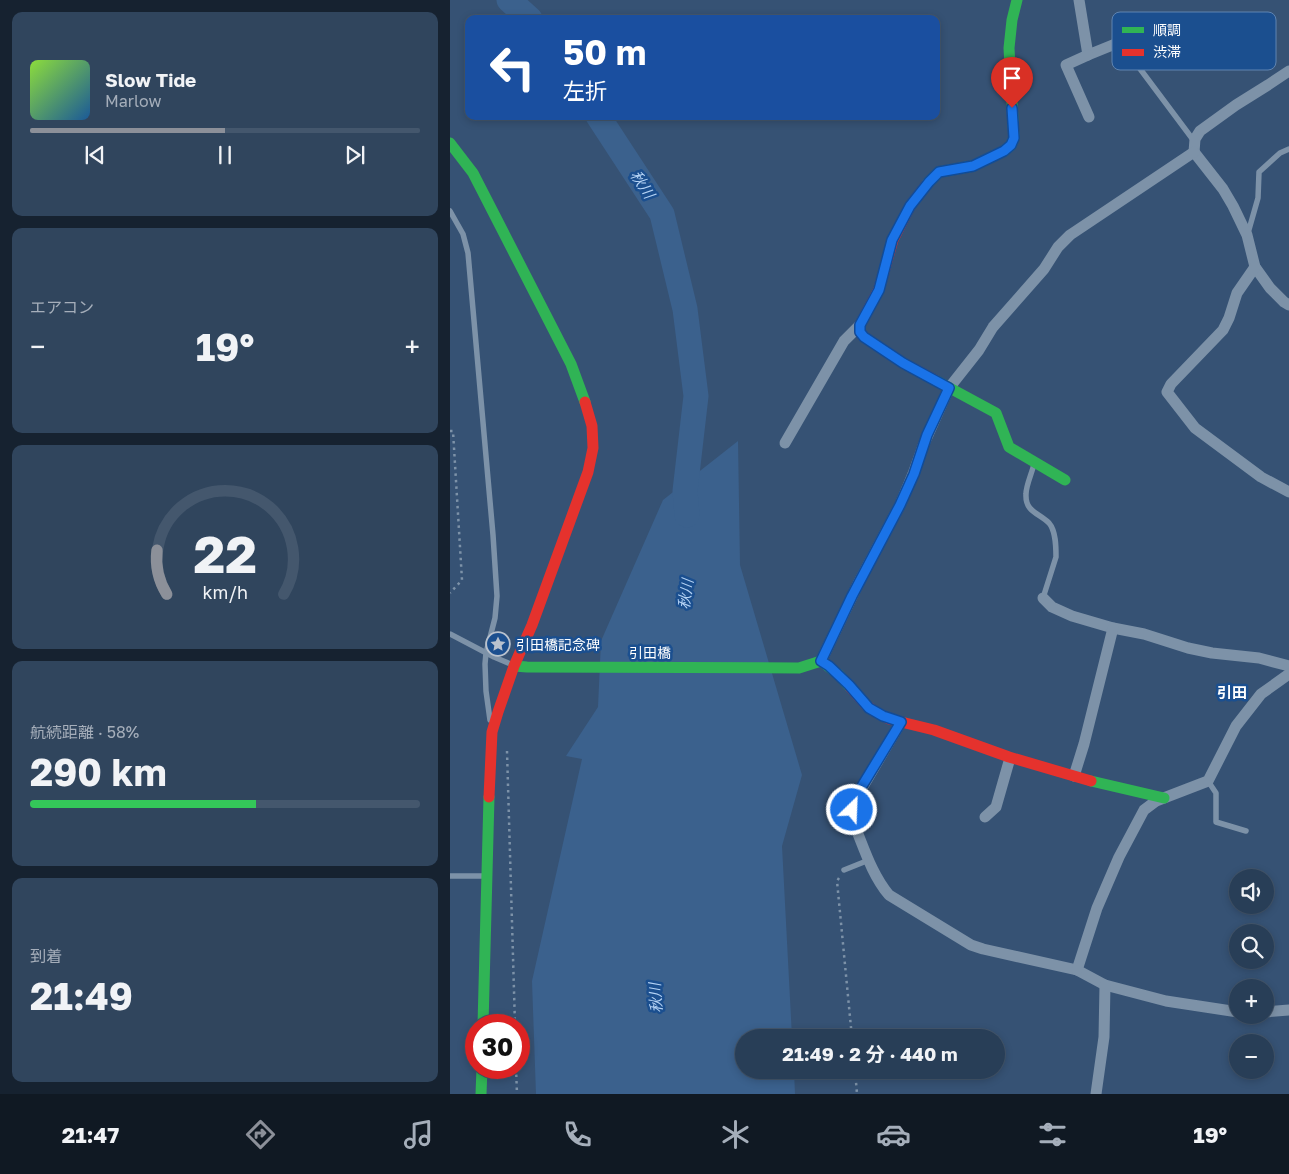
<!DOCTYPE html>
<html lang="ja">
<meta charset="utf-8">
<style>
:root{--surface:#283e57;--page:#30455d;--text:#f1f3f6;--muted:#a5aeba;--line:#44576d;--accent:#8c9099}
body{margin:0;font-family:"Golos Text","Noto Sans JP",sans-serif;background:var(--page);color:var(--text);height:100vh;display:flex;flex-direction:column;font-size:19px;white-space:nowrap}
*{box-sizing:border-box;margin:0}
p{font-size:16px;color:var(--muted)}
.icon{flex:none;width:28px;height:28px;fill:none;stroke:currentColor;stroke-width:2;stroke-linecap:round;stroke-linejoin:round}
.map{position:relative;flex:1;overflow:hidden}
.drawer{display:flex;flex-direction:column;gap:12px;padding:12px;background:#162230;width:450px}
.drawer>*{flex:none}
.guide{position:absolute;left:15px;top:15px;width:475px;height:105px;border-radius:10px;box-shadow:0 2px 8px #0003,0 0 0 1px var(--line);background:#1a4fa0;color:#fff;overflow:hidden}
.controls{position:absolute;left:779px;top:869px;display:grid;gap:10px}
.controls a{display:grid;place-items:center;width:45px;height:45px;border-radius:50%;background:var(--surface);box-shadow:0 2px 8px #0003,0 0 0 1px var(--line);font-size:25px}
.speed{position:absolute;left:15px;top:1014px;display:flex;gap:10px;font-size:25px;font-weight:700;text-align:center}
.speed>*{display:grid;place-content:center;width:65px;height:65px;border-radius:50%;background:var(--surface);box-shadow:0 2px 8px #0003,0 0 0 1px var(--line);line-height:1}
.speed .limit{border:8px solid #d22;background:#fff;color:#111}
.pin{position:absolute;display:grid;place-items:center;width:42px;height:42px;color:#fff;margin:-51px -21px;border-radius:50% 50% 50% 0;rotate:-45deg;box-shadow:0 0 5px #0007}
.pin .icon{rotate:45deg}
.me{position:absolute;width:55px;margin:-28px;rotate:24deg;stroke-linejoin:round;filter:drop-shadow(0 0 4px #0008)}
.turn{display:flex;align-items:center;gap:18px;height:105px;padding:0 15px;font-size:22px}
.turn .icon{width:65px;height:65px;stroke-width:2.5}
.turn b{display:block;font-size:35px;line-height:42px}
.big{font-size:38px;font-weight:700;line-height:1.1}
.drawer .widget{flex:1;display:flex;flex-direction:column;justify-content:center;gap:8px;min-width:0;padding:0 18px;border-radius:10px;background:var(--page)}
.drawer .dial{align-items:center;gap:0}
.dial svg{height:130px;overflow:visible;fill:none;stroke:var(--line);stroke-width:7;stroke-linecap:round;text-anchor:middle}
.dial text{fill:var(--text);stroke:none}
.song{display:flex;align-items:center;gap:15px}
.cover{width:60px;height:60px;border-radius:8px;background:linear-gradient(135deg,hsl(90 70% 55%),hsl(210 70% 35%))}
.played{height:5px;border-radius:2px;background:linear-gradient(90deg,var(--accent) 50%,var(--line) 50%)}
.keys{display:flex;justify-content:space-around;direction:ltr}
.heat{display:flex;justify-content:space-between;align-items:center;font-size:28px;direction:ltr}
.charge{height:8px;border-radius:4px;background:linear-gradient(90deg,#34c759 58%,var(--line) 0)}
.trip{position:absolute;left:285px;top:1029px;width:270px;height:50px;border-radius:25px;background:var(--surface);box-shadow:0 2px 8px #0003,0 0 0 1px var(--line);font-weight:700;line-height:50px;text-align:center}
.dock{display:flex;height:80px;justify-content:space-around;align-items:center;background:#101923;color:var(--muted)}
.dock .icon{width:35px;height:35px}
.dock .active{color:var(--accent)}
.dock b{font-size:22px;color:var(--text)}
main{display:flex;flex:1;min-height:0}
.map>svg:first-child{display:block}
</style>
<main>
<section class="drawer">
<div class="widget">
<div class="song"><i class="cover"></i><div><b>Slow Tide</b><p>Marlow</p></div></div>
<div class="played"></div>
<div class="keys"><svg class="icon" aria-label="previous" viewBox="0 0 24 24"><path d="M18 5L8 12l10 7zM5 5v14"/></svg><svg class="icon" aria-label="pause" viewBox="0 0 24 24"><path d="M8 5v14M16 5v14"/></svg><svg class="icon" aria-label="next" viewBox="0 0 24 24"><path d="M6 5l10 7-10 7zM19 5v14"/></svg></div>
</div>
<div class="widget"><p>エアコン</p>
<div class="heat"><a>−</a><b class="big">19°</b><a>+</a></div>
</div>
<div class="widget dial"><svg viewBox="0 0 100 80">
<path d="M14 69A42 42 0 1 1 86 69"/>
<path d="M14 69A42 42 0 0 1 8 42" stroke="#8c9099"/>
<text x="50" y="56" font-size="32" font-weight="700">22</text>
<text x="50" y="72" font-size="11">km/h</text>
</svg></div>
<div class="widget"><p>航続距離 · 58%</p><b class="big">290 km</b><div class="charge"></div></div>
<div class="widget"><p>到着</p><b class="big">21:49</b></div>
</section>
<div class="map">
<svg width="839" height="1094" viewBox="0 0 839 1094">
<rect width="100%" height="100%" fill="#365274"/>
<!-- water -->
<path fill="#3b618d" d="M288,441l2,124 62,210 -20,71 10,191 -48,1v32h50l1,24h-259l-4,-113 50,-222 -16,-3 32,-49 3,-66 62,-141z"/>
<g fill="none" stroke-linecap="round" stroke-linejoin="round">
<!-- river -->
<g stroke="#3b618d" stroke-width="25">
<path d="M59,0l21,19"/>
<path d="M148,116l64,98 23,95 11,87 -11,95 2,24"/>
</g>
<!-- path -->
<g stroke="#7d92a8" stroke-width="2.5" stroke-dasharray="2.5 4" stroke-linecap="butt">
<path d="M0,431h3l9,149 -12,13"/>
<path d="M57,751l8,274"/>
<path d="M389,878l-2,3 15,157"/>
<path d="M66,1068l1,26"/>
<path d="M405,1070l2,24"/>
</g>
<!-- lane -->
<g stroke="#7d92a8" stroke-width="5.5">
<path d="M670,42l74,99"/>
<path d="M0,211l13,23 5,19 25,282 4,61 -2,22 -9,35 -1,11 1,27 4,29"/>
<path d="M798,233l10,-35 1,-26 21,-19 9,-4"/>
<path d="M584,464c-2,9 -8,21 -8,30 -1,18 13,19 23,29 7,8 7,24 7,34l-13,41"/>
<path d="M0,634l44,23 19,8"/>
<path d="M758,781l8,12v29l30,9"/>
<path d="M394,870l25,-10"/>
<path d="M0,876h35"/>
</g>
<!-- street -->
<g stroke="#7d92a8" stroke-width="11">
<path d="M629,0l9,55 32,-13"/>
<path d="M638,55l-22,10 23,52"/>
<path d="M744,152l29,37 10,17 14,29 8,32 15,21 14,14 5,3"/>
<path d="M744,152l1,-13 5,-8 36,-26 32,-20 21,-14"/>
<path d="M805,267l-18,26 -8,25 -6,12 -52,54 -4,8 28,36 66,49 28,15"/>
<path d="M335,443l59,-102 16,-16"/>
<path d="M593,598l9,9 20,9 41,12 31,6 44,14 24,5 47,5 30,8"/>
<path d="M371,661l38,-79 41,-77 13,-31 10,-28 26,-58 30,-38 14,-23 51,-58 14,-22 12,-12 124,-83"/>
<path d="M451,722l-46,78 -3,9v8l2,7c10,24 18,51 35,71l82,50 12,4 94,21 28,15 61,16 72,11"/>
<path d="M624,776l10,-32 29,-116"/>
<path d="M535,817l11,-10 14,-49"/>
<path d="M627,970l20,-62 22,-51 25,-47 12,-9 52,-20 28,-55 25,-32 28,-20"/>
<path d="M815,1012l24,-2"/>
<path d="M646,1094l8,-57 1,-52"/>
</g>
<!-- fast -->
<g stroke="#30b455" stroke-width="11">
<path d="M0,143l23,30 98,191 14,38"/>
<path d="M477,184l12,-12 34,-6 31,-15 7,-6 3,-7 -5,-90 3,-28 5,-20"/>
<path d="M485,380l61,33 13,34 56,33"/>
<path d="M64,666l13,1 272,1 22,-7 17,13 12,13"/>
<path d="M641,781l73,17"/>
<path d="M33,1025l6,-228"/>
<path d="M31,1094l1,-26"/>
</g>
<!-- jam -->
<g stroke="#e5322d" stroke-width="11">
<path d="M477,184l-17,22 -17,34 -14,49 -19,36v7l4,5 39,26 32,17"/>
<path d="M400,687l16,18 8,6 15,8 45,11 75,27 82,24"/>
<path d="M39,797l3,-65 6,-20 16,-46 18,-41 56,-153 5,-24 -1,-22 -7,-24"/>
</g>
</g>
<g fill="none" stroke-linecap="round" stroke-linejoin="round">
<!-- route casing -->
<g stroke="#114b97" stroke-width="12">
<path id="route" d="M402,810l7,-19 42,-69 -18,-6 -14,-8 -20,-23 -20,-19 -8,-5 31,-65 48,-91 14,-31 13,-39 22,-47 -46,-25 -39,-26 -4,-5v-7l19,-35 13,-50 18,-34 19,-24 10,-10 34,-6 31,-15 7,-6 3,-7 -2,-30"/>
</g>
<!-- route -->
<use href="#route" stroke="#1a73e8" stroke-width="9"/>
</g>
<!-- icons -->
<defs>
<g id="sight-ring" transform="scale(1.25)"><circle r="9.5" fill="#1b4f8f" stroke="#b9c2ce" stroke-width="1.5"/><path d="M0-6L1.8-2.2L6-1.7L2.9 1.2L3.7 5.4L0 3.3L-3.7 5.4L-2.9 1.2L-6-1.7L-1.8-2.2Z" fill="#b9c2ce"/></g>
</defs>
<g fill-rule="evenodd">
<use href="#sight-ring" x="48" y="644"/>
</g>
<g text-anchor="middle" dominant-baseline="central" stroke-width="5" stroke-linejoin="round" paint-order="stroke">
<!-- poi labels -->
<g font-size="14" fill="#fff" stroke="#1b4f8f" text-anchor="start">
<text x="66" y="644">引田橋記念碑</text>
</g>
<!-- street labels -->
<g font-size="14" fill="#fff" stroke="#1b4f8f">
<text x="200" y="652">引田橋</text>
</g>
<!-- water labels -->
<g font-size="15" font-style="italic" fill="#b5d3f5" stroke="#1b4f8f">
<text transform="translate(193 184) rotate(57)">秋川</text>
<text transform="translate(235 594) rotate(-82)">秋川</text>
<text transform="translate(205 998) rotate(-94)">秋川</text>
</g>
<!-- neighbourhood labels -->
<g font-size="15" font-weight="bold" fill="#fff" stroke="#1b4f8f">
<text x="782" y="692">引田</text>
</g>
</g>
<!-- legend -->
<rect x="662" y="12" width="164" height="58" rx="8" fill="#1b4f8f" stroke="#5f84b1" stroke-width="1"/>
<rect x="672" y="27" width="22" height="6" fill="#30b455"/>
<rect x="672" y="49" width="22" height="7" fill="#e5322d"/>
<g font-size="14" fill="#fff">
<text x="703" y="35">順調</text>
<text x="703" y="57">渋滞</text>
</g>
</svg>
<div class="controls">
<a><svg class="icon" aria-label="sound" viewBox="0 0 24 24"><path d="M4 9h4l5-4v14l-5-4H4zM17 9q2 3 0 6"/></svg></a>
<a><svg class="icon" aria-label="search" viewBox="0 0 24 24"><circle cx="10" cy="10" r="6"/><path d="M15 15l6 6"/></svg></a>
<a>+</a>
<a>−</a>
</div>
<div class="speed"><div class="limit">30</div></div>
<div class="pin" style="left:562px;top:108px;background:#d93025"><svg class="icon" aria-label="arrive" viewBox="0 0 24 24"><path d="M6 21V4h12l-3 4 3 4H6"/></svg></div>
<svg class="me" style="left:402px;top:810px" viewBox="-20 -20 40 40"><circle r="17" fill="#1a73e8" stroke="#fff" stroke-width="3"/><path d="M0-11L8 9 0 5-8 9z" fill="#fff"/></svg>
<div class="trip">21:49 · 2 分 · 440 m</div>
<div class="guide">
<div class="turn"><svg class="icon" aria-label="left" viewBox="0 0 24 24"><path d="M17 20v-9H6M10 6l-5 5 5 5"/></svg><div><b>50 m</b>左折</div></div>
</div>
</div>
</main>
<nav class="dock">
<b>21:47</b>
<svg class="icon active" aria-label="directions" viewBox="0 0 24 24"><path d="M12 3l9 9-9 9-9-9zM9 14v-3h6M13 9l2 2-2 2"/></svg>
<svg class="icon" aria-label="music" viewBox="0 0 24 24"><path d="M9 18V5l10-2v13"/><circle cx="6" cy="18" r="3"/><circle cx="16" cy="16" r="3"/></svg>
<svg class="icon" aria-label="phone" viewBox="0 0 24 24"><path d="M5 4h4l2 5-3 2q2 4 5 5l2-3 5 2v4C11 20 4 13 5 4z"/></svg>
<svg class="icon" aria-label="climate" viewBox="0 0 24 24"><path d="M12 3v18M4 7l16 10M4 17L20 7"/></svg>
<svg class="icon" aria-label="car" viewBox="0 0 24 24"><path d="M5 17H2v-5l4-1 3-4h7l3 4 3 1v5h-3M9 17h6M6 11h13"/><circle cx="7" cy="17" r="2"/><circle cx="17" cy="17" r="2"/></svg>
<svg class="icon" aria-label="filters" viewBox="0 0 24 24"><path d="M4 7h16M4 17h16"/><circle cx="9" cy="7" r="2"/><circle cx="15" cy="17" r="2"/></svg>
<b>19°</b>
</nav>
